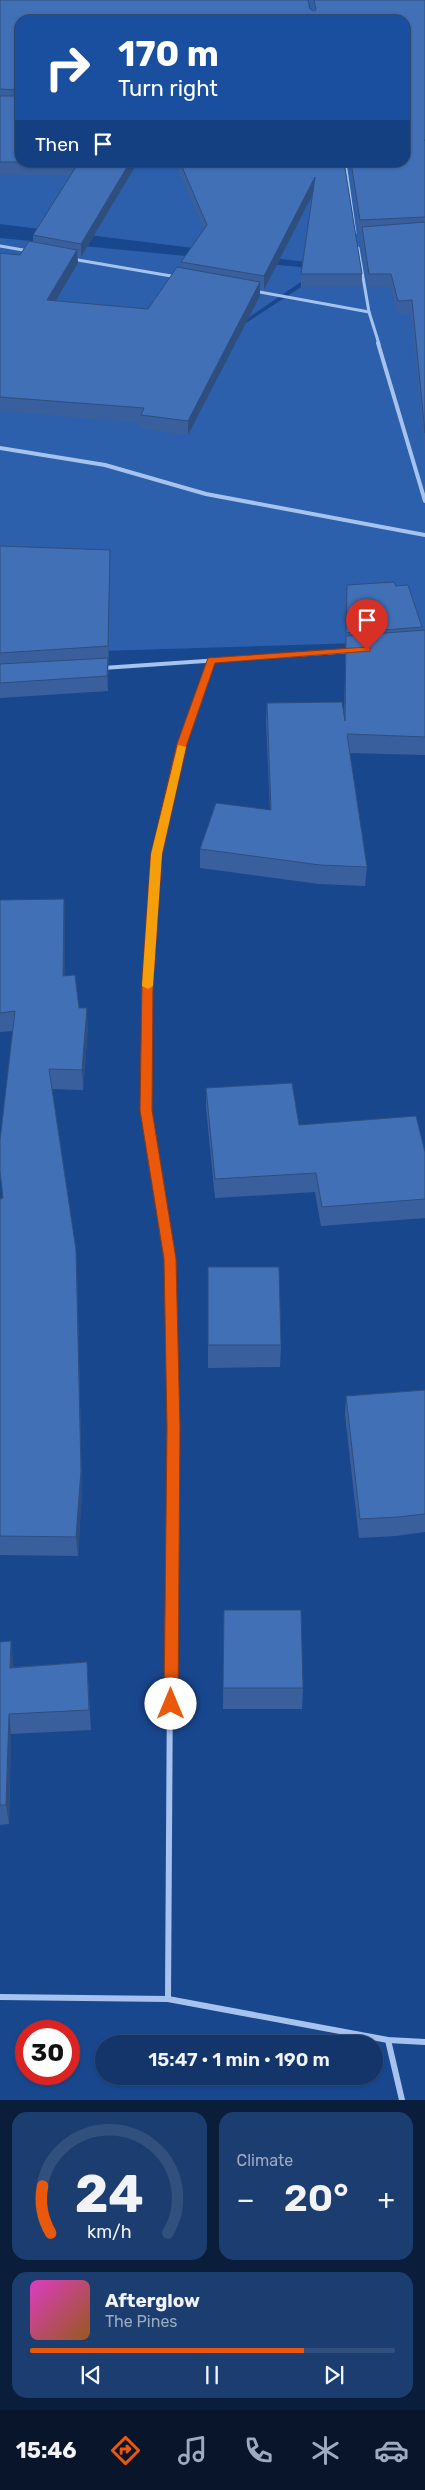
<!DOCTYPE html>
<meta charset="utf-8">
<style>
:root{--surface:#13356a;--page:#1c3d70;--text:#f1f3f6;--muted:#9dabc1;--line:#32507e;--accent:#ea580c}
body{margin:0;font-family:Rubik,sans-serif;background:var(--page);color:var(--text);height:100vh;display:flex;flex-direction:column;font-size:19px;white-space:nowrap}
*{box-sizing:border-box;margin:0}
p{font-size:16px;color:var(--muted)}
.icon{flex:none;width:28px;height:28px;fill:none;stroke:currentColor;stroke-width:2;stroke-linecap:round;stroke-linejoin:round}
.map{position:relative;height:2100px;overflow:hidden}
.details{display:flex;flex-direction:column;gap:12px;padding:12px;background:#0a1d3a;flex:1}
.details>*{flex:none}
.banner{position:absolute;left:15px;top:15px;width:395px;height:152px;border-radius:15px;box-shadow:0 1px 4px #0004,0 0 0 1px var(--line);background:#1a4fa0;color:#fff;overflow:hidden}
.speed{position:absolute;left:15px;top:2020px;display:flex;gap:10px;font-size:25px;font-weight:700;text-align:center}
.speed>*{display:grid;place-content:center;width:65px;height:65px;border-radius:50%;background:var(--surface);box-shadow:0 1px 4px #0004,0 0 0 1px var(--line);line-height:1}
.speed .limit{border:8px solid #d22;background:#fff;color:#111}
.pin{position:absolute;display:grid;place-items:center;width:42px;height:42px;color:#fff;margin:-51px -21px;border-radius:50% 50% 50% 0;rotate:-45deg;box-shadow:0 0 5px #0007}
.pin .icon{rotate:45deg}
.me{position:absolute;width:55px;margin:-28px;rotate:0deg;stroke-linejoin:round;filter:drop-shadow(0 0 4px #0008)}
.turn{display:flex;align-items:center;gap:18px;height:105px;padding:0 20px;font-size:22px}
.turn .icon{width:65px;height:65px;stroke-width:2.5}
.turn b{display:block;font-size:35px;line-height:42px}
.then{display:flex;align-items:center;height:48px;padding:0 20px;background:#0003;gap:10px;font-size:19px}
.big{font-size:38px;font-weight:600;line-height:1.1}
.details .widget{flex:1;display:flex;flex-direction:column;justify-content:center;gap:8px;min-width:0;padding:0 18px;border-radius:15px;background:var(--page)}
.details .dial{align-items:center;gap:0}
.dial svg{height:130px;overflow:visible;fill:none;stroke:var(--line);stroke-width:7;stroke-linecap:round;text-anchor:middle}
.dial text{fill:var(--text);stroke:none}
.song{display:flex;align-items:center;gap:15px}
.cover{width:60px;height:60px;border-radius:8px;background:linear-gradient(135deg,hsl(310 70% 55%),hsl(30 70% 35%))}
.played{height:5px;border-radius:2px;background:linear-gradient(90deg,var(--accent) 75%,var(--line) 75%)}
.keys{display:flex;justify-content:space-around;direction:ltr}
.heat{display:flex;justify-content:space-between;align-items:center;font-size:28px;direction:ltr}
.details .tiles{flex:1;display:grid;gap:12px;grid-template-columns:1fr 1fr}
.widget:last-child{grid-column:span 2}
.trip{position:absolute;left:95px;top:2035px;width:288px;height:50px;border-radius:25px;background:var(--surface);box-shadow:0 1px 4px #0004,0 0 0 1px var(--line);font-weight:600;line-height:50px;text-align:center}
.tabs{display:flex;height:80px;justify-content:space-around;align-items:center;background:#08152a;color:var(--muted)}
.tabs .icon{width:35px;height:35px}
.tabs .active{color:var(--accent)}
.tabs b{font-size:22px;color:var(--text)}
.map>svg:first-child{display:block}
</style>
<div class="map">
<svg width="425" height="2100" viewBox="0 0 425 2100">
<rect width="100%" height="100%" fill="#19478e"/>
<!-- green -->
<g fill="#2c60ac">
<path d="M0,0l20,20v142l292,1 11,101 -323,-40z"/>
<path d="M291,0h134v641l-425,13v-416l320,31 -209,142 218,-142 -10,-106 86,-1v-142h-108z"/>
</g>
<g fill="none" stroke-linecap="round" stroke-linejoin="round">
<!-- minor-far3 -->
<g stroke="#a6c3ee" stroke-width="3">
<path d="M345,162l10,71"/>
<path d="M0,246l29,5"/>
<path d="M358,248l11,64 10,32"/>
<path d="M72,259l105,18"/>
<path d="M254,291l115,21"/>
</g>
<!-- minor-far2 -->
<g stroke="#a6c3ee" stroke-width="4">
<path d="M378,343l47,158"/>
<path d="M0,448l105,17 101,29 219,41"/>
<path d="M103,668l248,-17"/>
<path d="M172,788l10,-43 30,-85"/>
</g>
<!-- minor-far1 -->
<path stroke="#a6c3ee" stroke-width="5" d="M172,1361l-2,-102 -24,-149 2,-127 9,-129 15,-67"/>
<!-- minor -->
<g stroke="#a6c3ee" stroke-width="6">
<path d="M0,1997l168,2 220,41 37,2"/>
<path d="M168,1999l4,-639"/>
<path d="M388,2040l14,60"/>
</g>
</g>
<!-- wall -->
<g fill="#39609d">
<path d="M0,0l310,9 3,2h1l-2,-11h113v457l-14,-143h-13l-8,-27h-22l-7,-47v-7h-1l-11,-71h56l-385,-142v142h118l-57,95 -4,-1 1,7 -23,38 93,8 33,-41v-6l23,-32 -29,-68h169l18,112v13h-61v-13l12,-80 -49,96 -4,-1v7l-72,139 -47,-6v-6l-141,-12v-158l20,2 13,-13v-7l38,-60h-71z"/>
<path d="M0,546l110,4v18l-2,123 -108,7z"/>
<path d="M347,585l49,1 26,41v4l3,-1v125l-76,-2 18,114 -2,19 -46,-2 -119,-16v-19l70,-39 -4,-88 1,-19 77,15z"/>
<path d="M0,900l65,19v57l14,32 9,19 -5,63 -31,-1 24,161 1,20 5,220 -4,66 -78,-1v-356l3,-1 -3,-23v-35l13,-109 -13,1z"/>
<path d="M206,1088l93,37 126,27v66l-104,8 -6,-34 -100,6 -9,-90z"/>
<path d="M208,1267l73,78 -1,22 -72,1z"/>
<path d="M425,1390v142l-29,4 -37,2 -14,-123 1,-19z"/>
<path d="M224,1610l79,78 -1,21h-79z"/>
<path d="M11,1641l2,26 74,-5 4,68 -80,4 -2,90 -9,1v-183z"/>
</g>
<!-- shaded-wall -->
<g fill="#2e4e7f">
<path d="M130,162h8l-57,95v-13z"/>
<path d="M315,177v13l-51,100v-14z"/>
<path d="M77,250l1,13 -30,51 -1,-14z"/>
<path d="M260,282v14l-72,139v-14z"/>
<path d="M110,550v18l-2,96v-18z"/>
<path d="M108,658v33l-1,-15z"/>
<path d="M64,899l1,20v77l-2,-20z"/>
<path d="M87,1008l1,19 -5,63 -1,-20z"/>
<path d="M76,1250l1,20 5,220 -4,66 -2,-19z"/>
<path d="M11,1641l2,21 -1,26 -2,-20z"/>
<path d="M9,1714l2,20 -2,90 -3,-19z"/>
</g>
<!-- building -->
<g fill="#4270b6" stroke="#2e4e7f">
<path d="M0,0h308l2,9 3,2 3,-1 -2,-10h111v140h-1l1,1v76l-65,3 -9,-58h54v-142h-385v70l-20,-1z"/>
<path d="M20,95v67h-20v-66h19z"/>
<path d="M79,162h51l-49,82 -48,-9z"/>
<path d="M180,162h164l18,112h-61l14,-97 -51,99 -83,-14 26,-37z"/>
<path d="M425,222v211l-13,-133 -14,1 -7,-27h-22l-7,-47z"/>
<path d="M29,241l48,9 -30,50 101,9 29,-42 83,15 -72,139 -47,-6 3,-7 -144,-11v-144l20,2z"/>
<path d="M0,546l110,4 -2,96 -108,7z"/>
<path d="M394,582l2,4 12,-1 14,42 -76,6 1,-48z"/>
<path d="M425,630v107l-78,-3 20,133 -47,-2 -120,-16 16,-46 55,7 -4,-107 75,-1 3,19 1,-85z"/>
<path d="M108,658l-1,18 -107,7v-19z"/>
<path d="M64,899l-1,77 12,-1 4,33h8l-5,62 -33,-1 27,181 5,221 -5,66 -76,-1v-337l3,-1 -3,-27v-31l15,-129 -15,2v-113z"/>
<path d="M292,1083l7,42 117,-9 9,36v47l-103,8 -6,-34 -101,6 -9,-91z"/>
<path d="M208,1267h71l2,78h-73z"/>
<path d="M425,1390v124l-27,3 -38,2 -14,-123z"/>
<path d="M224,1610h77l2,78h-80z"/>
<path d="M11,1641l-1,27 77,-6 2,48 -80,4 -3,91h-6v-163z"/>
</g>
<!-- route -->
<path fill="#ea580c" stroke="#983908" d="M367,647l3,1v3l-155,12 -28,81 -25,110 -9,129 -1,127 24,149 4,169 -2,276 -2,4 -5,2 -5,-2 -2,-4 3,-276 -3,-169 -24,-149 2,-127 9,-129 26,-110 31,-86z"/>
<!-- slow -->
<path fill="#f59e0b" d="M178,745l8,2 -24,107 -9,132 -5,3 -6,-3 9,-132z"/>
</svg>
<div class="speed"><div class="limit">30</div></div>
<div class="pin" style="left:367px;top:650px;background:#d93025"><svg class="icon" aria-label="arrive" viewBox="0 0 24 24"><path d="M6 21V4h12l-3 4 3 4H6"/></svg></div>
<svg class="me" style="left:171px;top:1704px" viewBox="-20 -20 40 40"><circle r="19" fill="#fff"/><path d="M0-13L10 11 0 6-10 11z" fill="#ea580c"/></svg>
<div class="trip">15:47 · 1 min · 190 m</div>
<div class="banner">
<div class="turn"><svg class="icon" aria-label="right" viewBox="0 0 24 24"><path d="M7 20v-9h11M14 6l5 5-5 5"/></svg><div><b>170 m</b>Turn right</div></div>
<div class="then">Then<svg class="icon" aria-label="arrive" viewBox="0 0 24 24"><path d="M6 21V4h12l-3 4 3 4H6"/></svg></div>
</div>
</div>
<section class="details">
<div class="tiles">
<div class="widget dial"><svg viewBox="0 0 100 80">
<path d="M14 69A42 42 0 1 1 86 69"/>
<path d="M14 69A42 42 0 0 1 9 40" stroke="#ea580c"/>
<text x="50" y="56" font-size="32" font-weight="700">24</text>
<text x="50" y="72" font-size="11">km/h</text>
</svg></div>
<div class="widget"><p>Climate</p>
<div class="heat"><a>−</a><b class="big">20°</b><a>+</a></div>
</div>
<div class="widget">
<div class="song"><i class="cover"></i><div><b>Afterglow</b><p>The Pines</p></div></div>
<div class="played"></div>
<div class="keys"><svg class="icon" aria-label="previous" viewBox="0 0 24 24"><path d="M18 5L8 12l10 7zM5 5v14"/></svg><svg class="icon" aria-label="pause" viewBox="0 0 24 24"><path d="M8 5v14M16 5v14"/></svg><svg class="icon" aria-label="next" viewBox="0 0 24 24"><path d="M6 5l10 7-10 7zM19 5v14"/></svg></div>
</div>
</div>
</section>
<nav class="tabs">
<b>15:46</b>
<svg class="icon active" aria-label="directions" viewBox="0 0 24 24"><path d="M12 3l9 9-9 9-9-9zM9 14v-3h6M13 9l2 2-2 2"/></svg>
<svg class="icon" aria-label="music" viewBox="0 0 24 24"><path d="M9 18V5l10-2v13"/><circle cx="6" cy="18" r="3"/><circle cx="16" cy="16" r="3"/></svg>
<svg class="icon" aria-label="phone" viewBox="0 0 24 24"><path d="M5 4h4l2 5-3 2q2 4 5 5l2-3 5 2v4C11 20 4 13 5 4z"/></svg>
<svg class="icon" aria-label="climate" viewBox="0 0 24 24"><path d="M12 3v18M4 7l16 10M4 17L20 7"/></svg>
<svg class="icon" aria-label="car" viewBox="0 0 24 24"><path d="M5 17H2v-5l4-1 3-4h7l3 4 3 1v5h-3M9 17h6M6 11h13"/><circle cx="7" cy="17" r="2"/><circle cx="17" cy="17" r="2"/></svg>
</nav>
